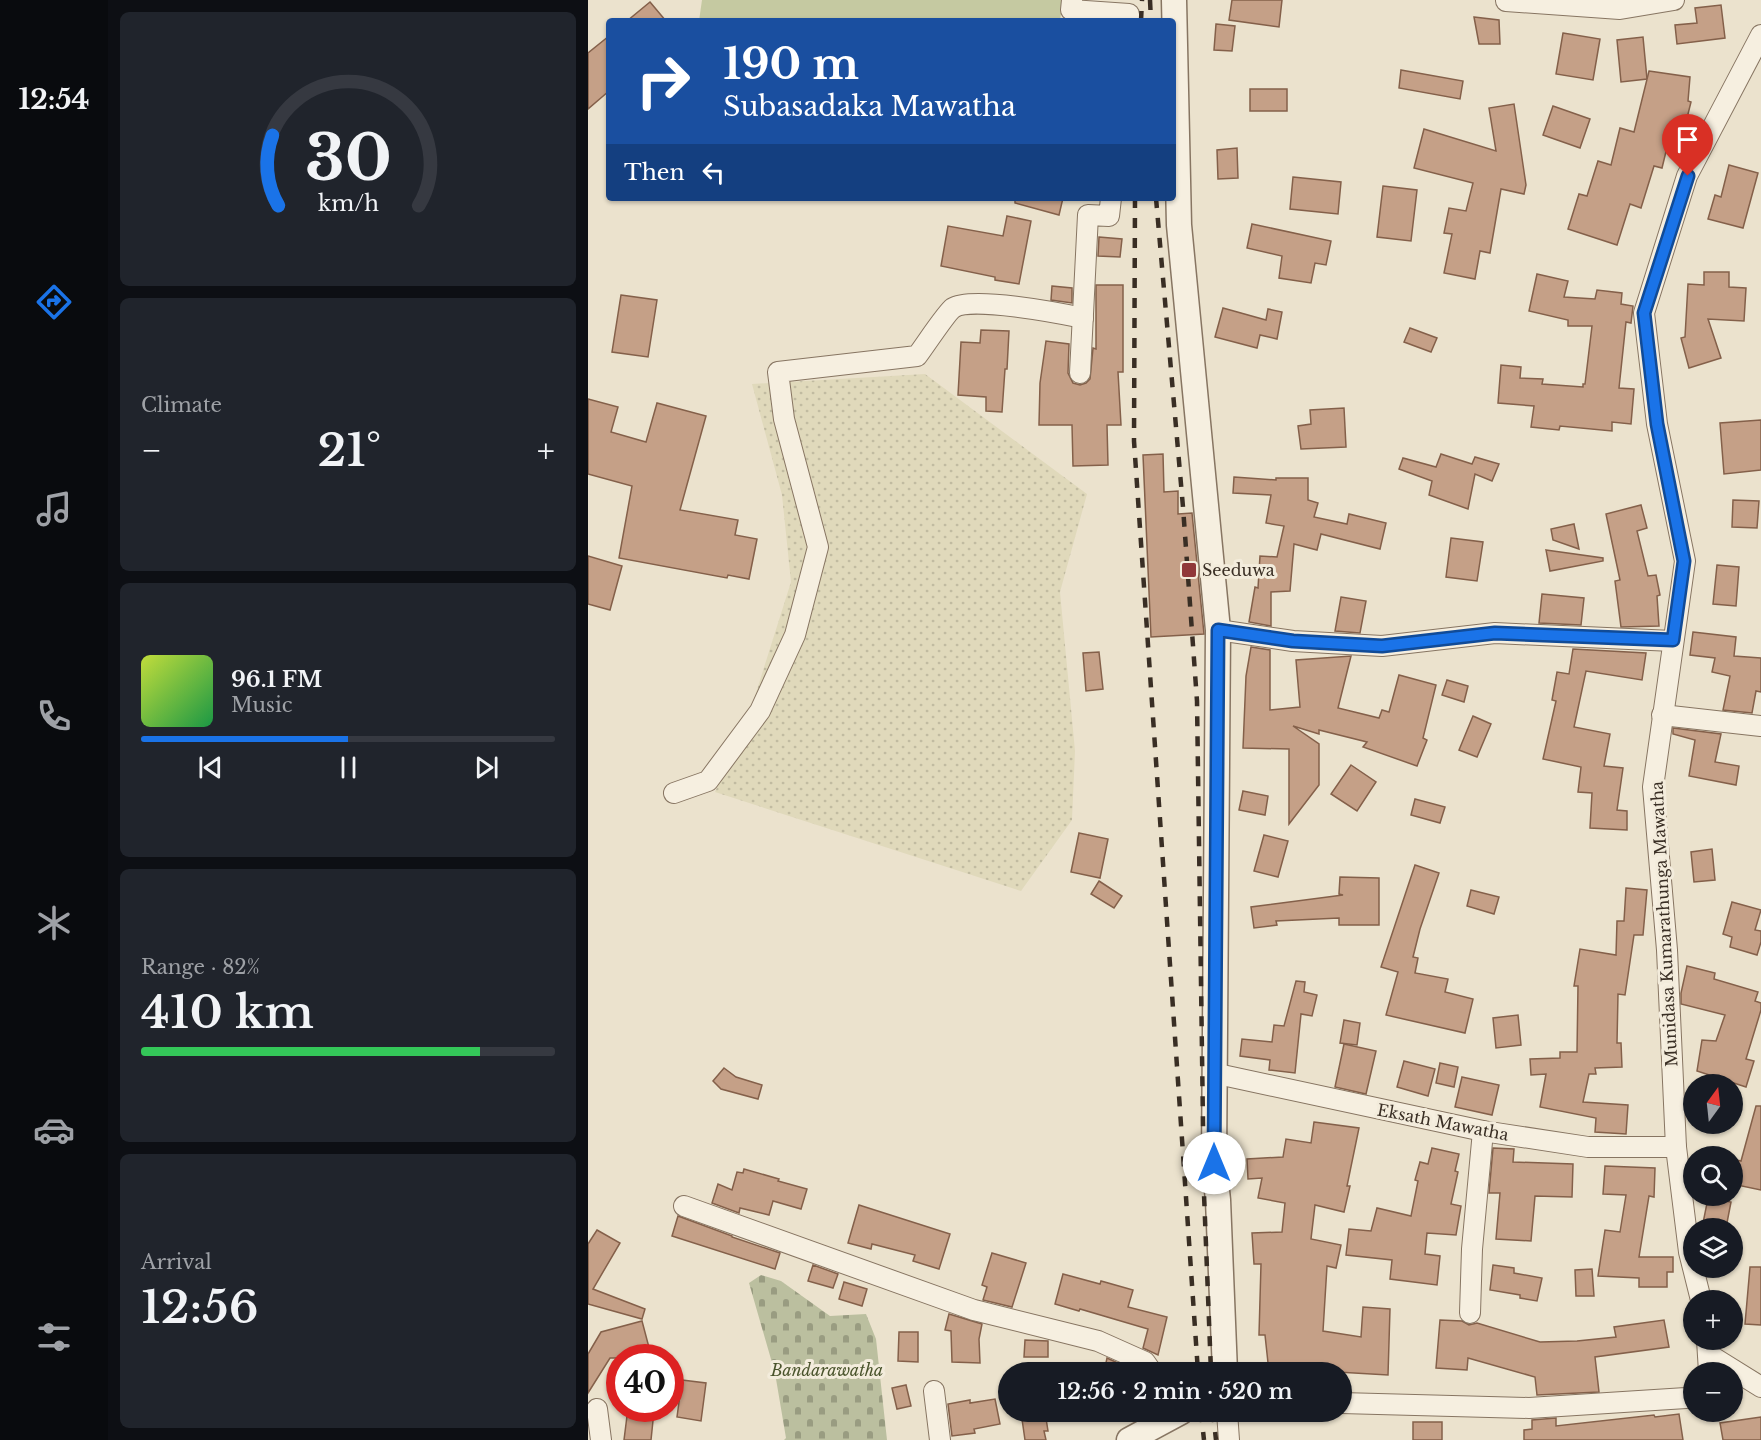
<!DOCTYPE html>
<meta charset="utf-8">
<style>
:root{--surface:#171b24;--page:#20242c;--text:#f1f3f6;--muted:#9ea1a6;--line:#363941;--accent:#1a73e8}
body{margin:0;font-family:"Libre Baskerville",serif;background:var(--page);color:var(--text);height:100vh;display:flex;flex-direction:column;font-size:22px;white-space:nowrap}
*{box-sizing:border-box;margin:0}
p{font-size:20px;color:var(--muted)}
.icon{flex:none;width:33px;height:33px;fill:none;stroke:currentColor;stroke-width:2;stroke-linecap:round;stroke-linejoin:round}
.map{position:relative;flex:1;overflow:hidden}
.details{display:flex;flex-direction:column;gap:12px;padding:12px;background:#0d0f14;width:480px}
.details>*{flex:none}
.top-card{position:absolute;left:18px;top:18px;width:570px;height:183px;border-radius:6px;box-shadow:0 2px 4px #0004;background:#1a4fa0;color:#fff;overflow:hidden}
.needle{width:39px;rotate:15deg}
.tools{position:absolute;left:1095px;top:1074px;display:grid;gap:12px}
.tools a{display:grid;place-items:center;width:60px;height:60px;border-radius:50%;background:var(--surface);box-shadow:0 2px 4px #0004;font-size:30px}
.speed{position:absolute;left:18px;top:1344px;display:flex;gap:12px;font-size:30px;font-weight:700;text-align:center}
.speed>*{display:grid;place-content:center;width:78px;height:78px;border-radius:50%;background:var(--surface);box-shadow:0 2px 4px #0004;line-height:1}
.speed .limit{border:9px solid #d22;background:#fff;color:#111}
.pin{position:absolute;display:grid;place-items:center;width:51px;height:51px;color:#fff;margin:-62px -26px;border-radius:50% 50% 50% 0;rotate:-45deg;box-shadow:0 0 6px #0007}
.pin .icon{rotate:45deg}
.me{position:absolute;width:66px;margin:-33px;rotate:0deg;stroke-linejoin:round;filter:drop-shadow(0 0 4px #0008)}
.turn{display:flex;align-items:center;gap:21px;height:126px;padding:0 18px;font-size:27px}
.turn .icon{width:78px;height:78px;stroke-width:2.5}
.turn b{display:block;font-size:42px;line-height:51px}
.then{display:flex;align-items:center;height:57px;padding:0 18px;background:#0003;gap:12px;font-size:22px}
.big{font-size:45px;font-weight:600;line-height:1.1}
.details .card{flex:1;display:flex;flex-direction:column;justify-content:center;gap:9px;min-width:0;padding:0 21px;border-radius:9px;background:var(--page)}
.details .dial{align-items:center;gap:0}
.dial svg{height:156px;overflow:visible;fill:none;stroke:var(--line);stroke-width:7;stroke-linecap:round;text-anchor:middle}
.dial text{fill:var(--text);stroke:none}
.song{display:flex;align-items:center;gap:18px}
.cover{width:72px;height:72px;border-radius:9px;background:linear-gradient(135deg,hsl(70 70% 55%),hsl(140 70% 35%))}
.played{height:6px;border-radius:3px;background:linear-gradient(90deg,var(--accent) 50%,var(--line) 50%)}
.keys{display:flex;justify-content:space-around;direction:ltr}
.heat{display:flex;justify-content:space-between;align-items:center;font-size:33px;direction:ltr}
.charge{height:9px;border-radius:4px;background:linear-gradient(90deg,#34c759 82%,var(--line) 0)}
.trip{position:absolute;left:410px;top:1362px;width:354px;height:60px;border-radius:30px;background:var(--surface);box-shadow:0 2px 4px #0004;font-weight:600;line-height:60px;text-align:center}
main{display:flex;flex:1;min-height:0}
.menu{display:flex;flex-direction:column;width:108px;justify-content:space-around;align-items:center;background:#090b0e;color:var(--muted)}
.menu .icon{width:42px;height:42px}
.menu .current{color:var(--accent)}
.menu b{font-size:27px;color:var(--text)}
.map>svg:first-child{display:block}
</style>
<main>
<nav class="menu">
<b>12:54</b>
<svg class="icon current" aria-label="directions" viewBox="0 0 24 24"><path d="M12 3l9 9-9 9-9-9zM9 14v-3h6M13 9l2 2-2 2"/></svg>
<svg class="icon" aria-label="music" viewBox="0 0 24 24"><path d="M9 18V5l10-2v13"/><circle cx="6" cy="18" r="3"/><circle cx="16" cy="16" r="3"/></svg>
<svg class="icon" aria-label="phone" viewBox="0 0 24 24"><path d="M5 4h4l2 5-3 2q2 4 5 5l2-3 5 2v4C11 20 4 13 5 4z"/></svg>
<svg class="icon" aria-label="climate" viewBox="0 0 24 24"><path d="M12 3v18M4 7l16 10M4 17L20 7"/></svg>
<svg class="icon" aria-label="car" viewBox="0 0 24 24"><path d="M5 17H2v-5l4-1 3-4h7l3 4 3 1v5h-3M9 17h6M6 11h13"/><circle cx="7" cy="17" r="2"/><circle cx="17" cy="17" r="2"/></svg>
<svg class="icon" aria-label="filters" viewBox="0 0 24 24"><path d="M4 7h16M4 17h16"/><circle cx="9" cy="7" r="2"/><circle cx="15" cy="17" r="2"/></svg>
</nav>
<section class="details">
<div class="card dial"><svg viewBox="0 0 100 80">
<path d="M14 69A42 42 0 1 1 86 69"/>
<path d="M14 69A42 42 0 0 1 11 33" stroke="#1a73e8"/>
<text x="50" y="56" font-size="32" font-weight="700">30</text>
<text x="50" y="72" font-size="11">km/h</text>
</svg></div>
<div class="card"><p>Climate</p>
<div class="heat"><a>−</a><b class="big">21°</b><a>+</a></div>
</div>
<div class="card">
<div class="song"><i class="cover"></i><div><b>96.1 FM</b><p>Music</p></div></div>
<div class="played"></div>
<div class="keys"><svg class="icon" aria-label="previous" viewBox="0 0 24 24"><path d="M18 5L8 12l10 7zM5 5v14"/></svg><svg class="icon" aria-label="pause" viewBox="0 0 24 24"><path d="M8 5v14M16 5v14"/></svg><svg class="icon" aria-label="next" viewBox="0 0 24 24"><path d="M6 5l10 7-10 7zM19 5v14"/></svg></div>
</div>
<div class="card"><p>Range · 82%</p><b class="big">410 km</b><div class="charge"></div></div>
<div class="card"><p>Arrival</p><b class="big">12:56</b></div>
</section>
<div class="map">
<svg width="1173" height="1440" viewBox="0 0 1173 1440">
<defs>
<pattern id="farmland-dots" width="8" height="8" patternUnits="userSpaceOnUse" patternTransform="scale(1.5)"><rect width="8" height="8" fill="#e0d9bb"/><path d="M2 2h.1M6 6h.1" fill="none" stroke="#c1bba1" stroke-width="1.8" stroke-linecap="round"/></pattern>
<pattern id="cemetery-stones" width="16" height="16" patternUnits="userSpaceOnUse" patternTransform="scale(1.5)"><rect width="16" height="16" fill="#bbbf9f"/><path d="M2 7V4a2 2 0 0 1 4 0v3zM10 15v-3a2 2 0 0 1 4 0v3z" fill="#999c81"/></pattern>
</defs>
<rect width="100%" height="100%" fill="#ebe2cd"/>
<!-- farmland -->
<path fill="url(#farmland-dots)" d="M337,374l162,120 -27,98 15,159 -3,69 -51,71 -306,-99 34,-77 42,-133 -9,-87 -30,-111z"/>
<!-- cemetery -->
<path fill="url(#cemetery-stones)" d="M173,1275l20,6 49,35 36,-2 10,25 11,101h-103l2,-2 -11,-65 -26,-90z"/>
<!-- park -->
<path fill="#c5c9a1" d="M114,0h361l-3,21h-361z"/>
<!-- building -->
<g fill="#c5a087" stroke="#84604a" stroke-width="1.5">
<path d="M644,0h50l-3,27 -50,-7z"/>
<path d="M62,2l16,19h-39z"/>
<path d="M1133,5l4,33 -48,6 -2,-19 22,-2 -2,-15z"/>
<path d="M886,17l25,3 1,24h-21z"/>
<path d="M628,24l19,2 -3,25 -18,-1z"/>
<path d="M975,33l37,6 -7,41 -37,-6z"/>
<path d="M21,36v55l-21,18v-56z"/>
<path d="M1055,37l4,42 -26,3 -4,-42z"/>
<path d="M813,70l62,11 -3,18 -61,-11z"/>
<path d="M1061,71l41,6 -2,24 3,1 -7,28 -12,-3 -10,41 -8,-2 -13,42 -11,-4 -13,41 -49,-16 11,-35 8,2 11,-35 13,4 9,-37 14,4z"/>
<rect x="662" y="89" width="37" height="22"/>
<path d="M926,104l12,81 -2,9 -23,-5 -11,64 -10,-2 -5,28 -31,-6 8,-39 -8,-1 5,-25 17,3 7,-28 -59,-15 10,-39 72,22 -7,-43z"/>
<path d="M965,106l37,13 -10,29 -37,-13z"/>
<path d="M649,148l1,30 -20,1 -1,-29z"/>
<path d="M1141,165l29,8 -15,55 -35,-9 7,-24 6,2z"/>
<path d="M705,177l48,5 -3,32 -48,-5z"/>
<path d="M795,186l34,4 -6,51 -34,-4z"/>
<path d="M427,198h48l-4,17 -44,-12z"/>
<path d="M419,216l24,5 -12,63 -24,-4v-3l-54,-11 7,-40 55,10z"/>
<path d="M664,224l79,17 -5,24 -11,-2 -4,20 -32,-5 3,-22 -35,-8z"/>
<path d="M511,237l23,2 -2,18 -22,-1z"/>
<path d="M1116,272h25v15l17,1 -2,33 -36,-2 13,39 -32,10 -8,-30 4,-1 3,-53 16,1z"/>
<path d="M949,274l31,7 -4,16 31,2 2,-9 25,3 -1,11 12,2 -2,17 -5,-1 -7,66 15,1 -3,35 -19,-2v9l-52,-5 -1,4 -28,-3 3,-21 -36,-3 3,-38 20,2 -1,11 23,1 -1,5 41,3v-3h2l7,-58h-24v-6l-39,-9z"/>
<path d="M508,285h27v87h-5l3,53h-14l1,40 -35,1 -1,-41h-33l1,-42 6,-42 23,3 -1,29 5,10 7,2 6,-2 4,-4 3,-31 3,1z"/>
<path d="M464,286l20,2v15l-21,-3z"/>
<path d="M33,295l36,5 -9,57 -36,-5z"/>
<path d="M635,308l43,12 2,-11 14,3 -5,27 -17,-4 -3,13 -42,-11z"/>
<path d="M822,328l27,10 -6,14 -27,-10z"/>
<path d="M393,330l28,1 -2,38h-2l-3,43 -16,-1v-14l-28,-2 3,-53 19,1z"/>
<path d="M0,399l30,8 -7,25 35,10 11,-39 49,13 -26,94 58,10 -3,15 22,4 -8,40 -21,-4 -1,3 -108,-20 13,-72 -44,-12z"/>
<path d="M756,408l2,39 -45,2 -3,-23 13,-2 -1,-14z"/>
<path d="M1173,420v50l-37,4 -4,-51z"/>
<path d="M575,454l1,38 14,-1v23l14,-1 12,121 -53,3 -8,-182z"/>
<path d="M853,454l31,10 3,-7 24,7 -7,17 -17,-7 -7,35 -39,-14 3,-14 -33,-12 4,-11 33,9z"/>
<path d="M646,477l42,3v-2h32v22l10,3 -4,14 33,7 2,-10 37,9 -6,26 -59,-15 -4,16 -23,-6 -4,47 -19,1v34l-22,-4 6,-35 3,1 2,-32 17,1 7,-31 -18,-3 5,-28 -38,-2z"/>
<path d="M1145,500l26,1 -2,27 -25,-1z"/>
<path d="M1053,505l6,23 -10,3 11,45 8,-1 4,20 -3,1 2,30 -38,1 -6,-46 5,-1 -14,-66z"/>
<path d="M986,524l5,25 -26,-9 -2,-11z"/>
<path d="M863,538l32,4 -6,39 -31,-4z"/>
<path d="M958,550l57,8v3l-53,10z"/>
<path d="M0,556l34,10 -12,44 -22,-6z"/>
<path d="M1129,565l22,2 -3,39 -23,-2z"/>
<path d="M954,594l42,4 -3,27 -42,-2z"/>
<path d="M753,597l25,4 -6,32 -25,-2z"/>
<path d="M1105,632l43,5 -2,19 27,2v34l-5,-1 -4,22 -29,-3 7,-34 -18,-4 3,-14 -25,-3z"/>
<path d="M663,647l19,3v60l30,-3 -4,-47 55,-4 -13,52 41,10 3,-8 7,2 10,-37 37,10 -13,53 4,2 -10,26 -54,-19 4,-5 -48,-12v4l-26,-8 26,18v41l-30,39v-75l-46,-1 3,-72z"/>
<path d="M985,649l73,4 -4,27 -56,-9 -12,56 36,7 -6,32 19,2 -6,42 10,1v19l-37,-2 2,-35 -14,-1 3,-25 -38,-8 13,-58 -4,-1 5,-28 12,2z"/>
<path d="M511,652l4,37 -17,2 -3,-38z"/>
<path d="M859,680l21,6 -4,16 -22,-7z"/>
<path d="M885,716l18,8 -14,33 -18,-7z"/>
<path d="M1085,728l48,6 -6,28 24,4 -3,19 -47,-9 6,-36 -22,-6z"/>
<path d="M763,765l25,17 -19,29 -26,-17z"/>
<path d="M655,791l25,5 -3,19 -26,-5z"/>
<path d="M827,799l30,8 -5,16 -29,-8z"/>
<path d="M491,833l29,6 -8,39 -29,-6z"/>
<path d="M676,835l24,6 -10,36 -24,-6z"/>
<path d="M1124,849l3,31 -21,2 -3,-30z"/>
<path d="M827,865l24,8 -19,56 -7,28 5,1 -3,15 33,6 -3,13 28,7 -8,34 -79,-18 12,-43 -17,-5z"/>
<path d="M752,877l39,1v47h-40v-7l-63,3 1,4 -23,3 -3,-21 92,-12 -4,-1z"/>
<path d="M511,881l23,15 -8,12 -23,-14z"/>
<path d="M1038,888l21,2 -4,45h-9l-9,60 -7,-1 -1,49h4l1,24 -27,1 1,6h-7l-6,28 45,3 -2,29 -31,-2 1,-14 -56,-11 6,-33 -15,1 -1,-16 30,-1v-6h17l1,-66h-4l6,-37 36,6 1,-34h7z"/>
<path d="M883,890l28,7 -5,17 -27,-8z"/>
<path d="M1144,902l29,8 -6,20 6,1v11l-4,13 -27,-8 2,-10 -9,-3z"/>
<path d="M1099,966l28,7 -1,6 44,13 -3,9 6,2v7l-15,49 8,2 -8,26 -49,-16 5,-31 14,1 9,-26 -44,-11v-11z"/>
<path d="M708,981l9,1 -1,10 13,3 -5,21 -11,-2 -6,59 -26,-3 1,-10 -30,-4 2,-17 30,3 2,-17 10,1z"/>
<path d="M930,1015l3,30 -25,3 -3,-30z"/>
<path d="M756,1020l16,3 -3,22 -17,-2z"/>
<path d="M756,1044l32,7 -10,43 -31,-7z"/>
<path d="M816,1061l31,8 -7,27 -31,-9z"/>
<path d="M852,1063l18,4 -4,20 -18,-4z"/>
<path d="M136,1068l12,9 26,8 -4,14 -37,-10 -8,-8z"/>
<path d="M874,1077l37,8 -7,30 -37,-8z"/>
<path d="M1168,1106h5v84l-29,-6v-25l9,2z"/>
<path d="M726,1122l45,6 -12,58h3l-6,26 -29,-7 -4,34 30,6 -5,23 -9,-2 -4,65 38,6 2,-30 27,2 -2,66 -51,-3 -50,-7v7h-18l-4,-37h-6l2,-71h-7l-2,-31 30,-1 3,-29 -27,-5 4,-20 -14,1 -1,-20 36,-2 3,-18 25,4z"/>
<path d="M844,1148l27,6 -4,17 3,1 -7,32 10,2 -5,29 -29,-2 -2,21 15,2 -3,29 -47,-6 2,-19 -46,-5 3,-26 22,2 6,-23 34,8 7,-35 -3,-1 5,-18 8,2z"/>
<path d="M905,1148l21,1 -1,13 60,2 -1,33 -37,-1 -4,45 -35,-2 4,-46h-11z"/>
<path d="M1017,1166l50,2 -1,29 -5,-1 -10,61h34v15h-6v15h-28v-9l-41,-2 7,-46 15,2 6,-37 -23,-1z"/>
<path d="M156,1169l35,10 -1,2 29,8 -6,20 -28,-8 -4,14 -29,-7 -1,5 -27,-10 6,-19 14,6 5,-18 6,1z"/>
<path d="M1120,1198l23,4 -5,26h-24z"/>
<path d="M271,1205l91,29 -11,35 -26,-8 2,-6 -43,-11 -1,5 -23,-6z"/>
<path d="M90,1216l54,20v1l48,16 -5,16 -103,-33z"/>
<path d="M9,1230l23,13 -27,46 52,20 -3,10 -54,-15v-60z"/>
<path d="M404,1253l34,10 -14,44 -29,-7 4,-13 -5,-2z"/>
<path d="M225,1265l25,9 -5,14 -25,-7z"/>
<path d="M905,1265l21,3v5l28,5 -5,23 -17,-3v-3l-30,-5z"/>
<path d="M1162,1267h11v58l-16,-1z"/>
<path d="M1004,1269l2,27h-18l-1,-26z"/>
<path d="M475,1274l37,10 1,-3 32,9 -5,17 39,10 -9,38 -15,-7 5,-19 -68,-20 -1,2 -24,-7z"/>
<path d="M256,1282l23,7 -5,17 -23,-7z"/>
<path d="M361,1314l33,10 -3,15 1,24 -28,-1 -1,-31 -6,-1z"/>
<path d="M852,1320l22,1 7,4 8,-2 63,19 37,-1 39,-4 -2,-10 50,-7 5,27 -74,10 4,35 -62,3 -2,-18 -67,-19 -1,12 -31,-2z"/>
<path d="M54,1321l9,34 -8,3h-33l-22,35v-39l13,-22z"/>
<path d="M311,1332h19v30l-20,-1z"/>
<path d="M437,1340l23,1v16h-24z"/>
<path d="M519,1358l30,14h1h-34z"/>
<path d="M94,1380l24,3 -5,38 -24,-4z"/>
<path d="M318,1385l5,21 -14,3 -5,-21z"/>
<path d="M407,1399l5,25 -26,5 1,4 -23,3 -4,-32 22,-4v3z"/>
<path d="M40,1408l26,3 -3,29h-27z"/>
<path d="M433,1412h24l3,19h-4l2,9h-21z"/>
<path d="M1091,1414l4,26h-159v-10l8,-1v-9l24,-2v8l98,-11 1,2z"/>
<path d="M1173,1417v23h-38l-3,-17z"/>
<rect x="825" y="1422" width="29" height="18"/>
</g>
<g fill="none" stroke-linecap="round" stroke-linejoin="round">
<!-- minor casing -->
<g stroke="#877562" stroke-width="22">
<g id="minor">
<path d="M484,0l-1,10 58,4v7"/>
<path d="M918,1l114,8 54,-9"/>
<path d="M492,373l8,-158 21,1 2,-18"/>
<path d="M630,630l75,11 89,5 113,-13 178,8"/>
<path d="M1074,715l99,11"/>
<path d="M86,793l34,-12 52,-70 35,-76 23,-88 -34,-128 -6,-47 139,-16c7,-9 29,-43 36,-48 18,-12 106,5 130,10"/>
<path d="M625,1073l270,58 105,16h88"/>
<path d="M96,1206l290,104 124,31 47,21 7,10"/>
<path d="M1113,1300l-12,-48 -13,-105 -9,-197 -14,-163 32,-226 -28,-137 -13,-111 43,-137 74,-141"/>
<path d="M882,1313l2,-64 11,-118"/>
<path d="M1119,1340l2,32"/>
<path d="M1120,1354l53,33"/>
<path d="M346,1391l6,49"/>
<path d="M753,1403l188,5 157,-10 8,-3"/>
<path d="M9,1409l4,31"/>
<path d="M639,1412l2,28"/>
</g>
</g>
<!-- tertiary casing -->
<g stroke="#877562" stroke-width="27">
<g id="tertiary">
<path d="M586,0l5,225 39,405 -4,533 4,37 7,172"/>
<path d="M541,1440l52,-28"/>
</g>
</g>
<!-- minor -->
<use href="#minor" stroke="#f6efe0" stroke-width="20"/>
<!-- tertiary -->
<use href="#tertiary" stroke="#f6efe0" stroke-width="24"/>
<!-- rail -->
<g stroke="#392e24" stroke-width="4.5" stroke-dasharray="10 10" stroke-linecap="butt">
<path d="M562,0l1,21"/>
<path d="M553,21l1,-21"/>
<path d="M547,198l-1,243 64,931"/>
<path d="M568,198l27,309 14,194 7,493 7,178"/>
<path d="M613,1412l3,28"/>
<path d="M625,1412l3,28"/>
</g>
</g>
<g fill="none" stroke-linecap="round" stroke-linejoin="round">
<!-- route casing -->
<g stroke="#114b97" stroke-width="15">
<path id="route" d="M626,1163l4,-533 75,11 89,5 113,-13 178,7 11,-79 -27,-137 -13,-111 44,-137"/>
</g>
<!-- route -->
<use href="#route" stroke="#1a73e8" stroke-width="10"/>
</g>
<!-- markers -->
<rect fill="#90383a" stroke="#f3ecdc" stroke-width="2" x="593" y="562" width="16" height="16" rx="3"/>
<g text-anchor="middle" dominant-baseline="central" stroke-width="6" stroke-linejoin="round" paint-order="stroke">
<!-- poi labels -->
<g font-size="16" fill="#392e24" stroke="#f3ecdc" text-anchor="start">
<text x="614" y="570">Seeduwa</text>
</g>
<!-- street labels -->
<g font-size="16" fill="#392e24" stroke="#f3ecdc">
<text transform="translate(1076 924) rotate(-93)">Munidasa Kumarathunga Mawatha</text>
<text transform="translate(855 1122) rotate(11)">Eksath Mawatha</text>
</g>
<!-- park labels -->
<g font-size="16" font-style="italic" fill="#4a542c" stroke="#f3ecdc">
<text x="239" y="1370">Bandarawatha</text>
</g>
</g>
</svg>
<div class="tools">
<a><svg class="needle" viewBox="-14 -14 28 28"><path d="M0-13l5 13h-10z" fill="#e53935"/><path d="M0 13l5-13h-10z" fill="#9ea1a6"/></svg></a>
<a><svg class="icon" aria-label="search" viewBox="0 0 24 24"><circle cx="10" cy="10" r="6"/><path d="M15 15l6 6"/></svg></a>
<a><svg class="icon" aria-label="layers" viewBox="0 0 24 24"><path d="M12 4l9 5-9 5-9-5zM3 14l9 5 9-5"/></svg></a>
<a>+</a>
<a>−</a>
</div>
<div class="speed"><div class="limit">40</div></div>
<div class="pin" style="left:1100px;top:176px;background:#d93025"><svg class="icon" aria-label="arrive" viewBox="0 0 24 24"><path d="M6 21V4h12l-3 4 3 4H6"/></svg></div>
<svg class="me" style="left:626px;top:1163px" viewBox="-20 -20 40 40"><circle r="19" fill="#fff"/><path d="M0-13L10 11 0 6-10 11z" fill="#1a73e8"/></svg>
<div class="trip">12:56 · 2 min · 520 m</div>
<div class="top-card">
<div class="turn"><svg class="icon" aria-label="right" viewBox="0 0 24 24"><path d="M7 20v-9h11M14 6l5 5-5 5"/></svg><div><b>190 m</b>Subasadaka Mawatha</div></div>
<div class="then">Then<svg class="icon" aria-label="left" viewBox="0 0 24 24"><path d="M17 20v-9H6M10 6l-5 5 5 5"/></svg></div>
</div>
</div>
</main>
